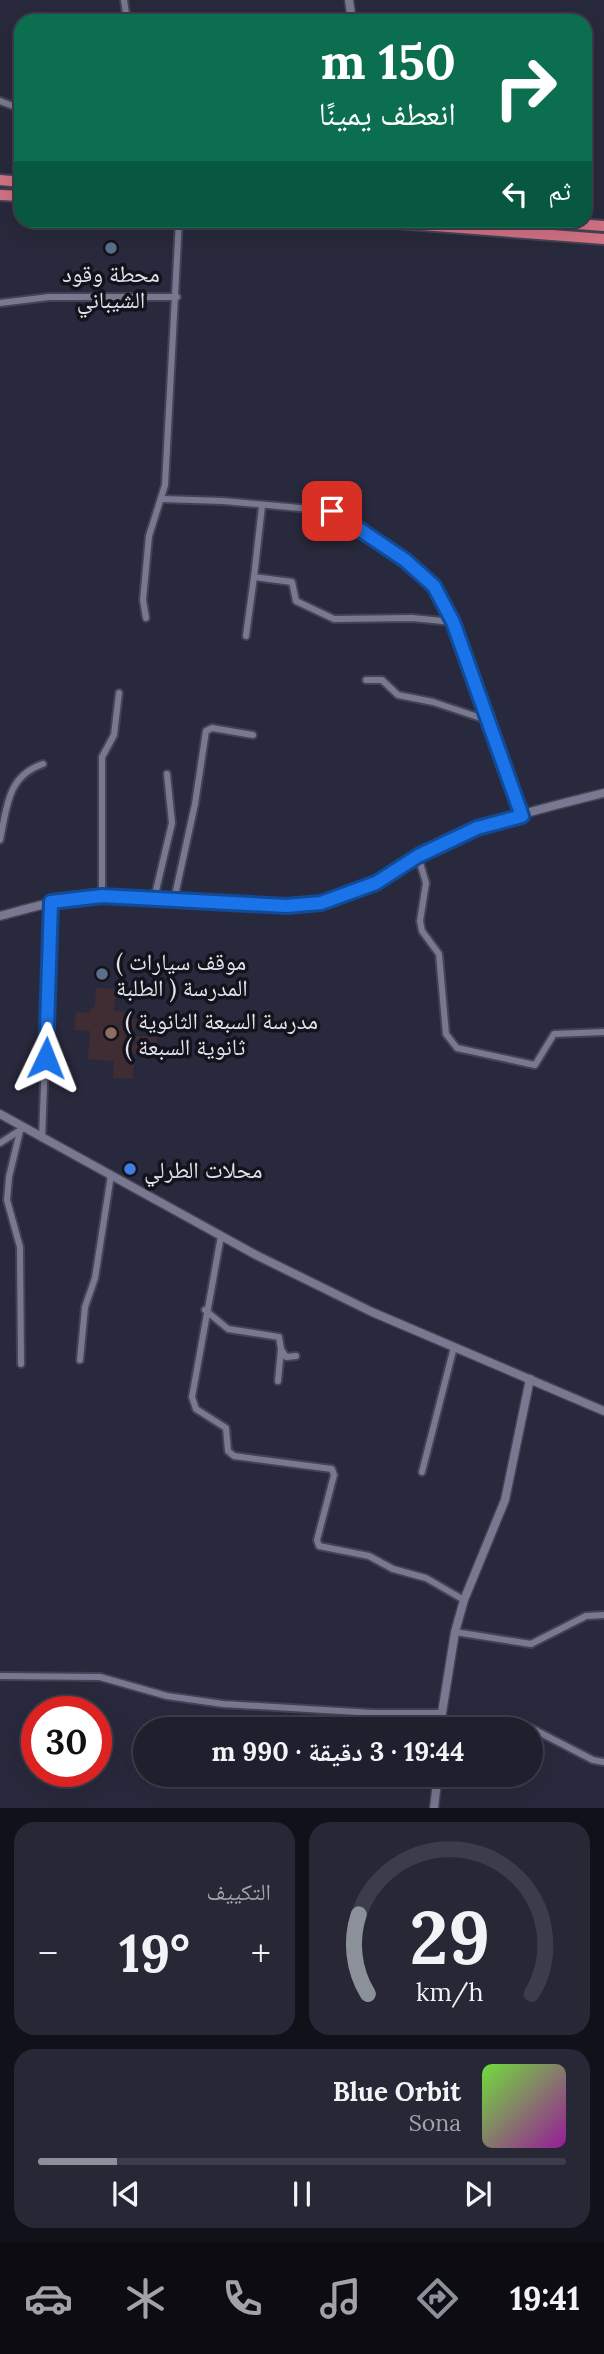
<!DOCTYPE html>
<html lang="ar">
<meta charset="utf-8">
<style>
:root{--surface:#1f1f2e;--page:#272736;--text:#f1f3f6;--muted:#a1a2aa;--line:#3c3d4a;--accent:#8c9099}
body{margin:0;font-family:Lora,"Noto Naskh Arabic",serif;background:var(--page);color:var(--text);direction:rtl;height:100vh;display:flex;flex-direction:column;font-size:26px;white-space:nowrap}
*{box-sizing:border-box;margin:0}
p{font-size:23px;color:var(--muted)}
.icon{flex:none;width:38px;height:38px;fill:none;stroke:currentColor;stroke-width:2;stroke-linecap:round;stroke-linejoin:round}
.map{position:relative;height:1808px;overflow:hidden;direction:ltr}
.drawer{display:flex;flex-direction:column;gap:14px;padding:14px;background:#111119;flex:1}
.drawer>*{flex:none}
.banner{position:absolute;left:14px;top:14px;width:578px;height:214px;border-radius:21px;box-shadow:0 7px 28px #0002,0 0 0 2px var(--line);direction:rtl;background:#0b6e4f;color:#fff;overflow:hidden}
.speed{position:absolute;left:21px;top:1696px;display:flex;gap:14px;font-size:35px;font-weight:700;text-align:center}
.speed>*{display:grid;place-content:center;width:91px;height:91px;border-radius:50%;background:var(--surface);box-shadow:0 7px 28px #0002,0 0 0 2px var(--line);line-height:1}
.speed .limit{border:10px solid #d22;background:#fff;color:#111}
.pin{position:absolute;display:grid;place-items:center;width:60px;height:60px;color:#fff;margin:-30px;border-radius:14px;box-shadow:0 4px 10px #0006}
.me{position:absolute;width:77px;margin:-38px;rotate:2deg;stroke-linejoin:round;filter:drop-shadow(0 0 5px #0008)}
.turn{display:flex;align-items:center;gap:24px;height:147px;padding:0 21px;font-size:32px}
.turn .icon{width:91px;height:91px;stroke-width:2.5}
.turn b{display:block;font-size:49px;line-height:60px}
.then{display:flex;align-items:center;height:66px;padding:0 21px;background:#0003;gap:14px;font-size:26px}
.big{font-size:52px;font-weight:700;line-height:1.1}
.drawer .card{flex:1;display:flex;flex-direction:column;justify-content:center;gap:10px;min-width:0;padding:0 24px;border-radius:21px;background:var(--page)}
.drawer .dial{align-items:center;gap:0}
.dial svg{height:182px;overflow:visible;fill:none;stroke:var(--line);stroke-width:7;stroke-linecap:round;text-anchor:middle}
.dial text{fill:var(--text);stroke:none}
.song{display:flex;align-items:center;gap:21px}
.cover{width:84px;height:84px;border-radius:10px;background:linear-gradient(135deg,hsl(100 70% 55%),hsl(300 70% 35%))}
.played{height:7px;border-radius:4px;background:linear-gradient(90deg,var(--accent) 15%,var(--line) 15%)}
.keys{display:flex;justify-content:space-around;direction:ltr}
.heat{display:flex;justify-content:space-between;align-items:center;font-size:38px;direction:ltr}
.drawer .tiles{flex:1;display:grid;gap:14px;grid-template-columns:1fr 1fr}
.card:last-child{grid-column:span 2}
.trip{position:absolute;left:133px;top:1717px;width:410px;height:70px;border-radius:35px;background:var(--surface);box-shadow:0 7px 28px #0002,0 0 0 2px var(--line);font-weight:700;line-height:70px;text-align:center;direction:rtl}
.tabs{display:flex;height:112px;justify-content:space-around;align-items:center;background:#0c0c12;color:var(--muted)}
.tabs .icon{width:49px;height:49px}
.tabs .selected{color:var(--accent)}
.tabs b{font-size:32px;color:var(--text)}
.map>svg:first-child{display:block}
</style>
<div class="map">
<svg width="604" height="1808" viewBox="0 0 604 1808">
<rect width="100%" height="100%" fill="#29293d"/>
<!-- education -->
<path fill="#402d33" d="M96,988l20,1 -2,22 19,1v7h3l-4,25h3l1,-8 21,1 -1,20 -25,-4v6h3l-1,20 -20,-1 1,-17 -26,-2 2,-28 -16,-1 2,-18 11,1 8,-7z"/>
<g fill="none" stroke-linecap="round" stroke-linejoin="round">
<!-- minor casing -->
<g stroke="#444354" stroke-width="10">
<g id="minor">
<path d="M124,0l3,21"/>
<path d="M0,101l21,8"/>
<path d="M0,303l49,-6h128"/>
<path d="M162,499l61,2 109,10 89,61 13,14 19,36 69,194"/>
<path d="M262,506l-8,71 38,5 4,19 38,18 78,-1 41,4"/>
<path d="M146,618l-3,-18 6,-64 16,-51 14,-265"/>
<path d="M246,636l8,-59"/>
<path d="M366,680h16l16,15 35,7 54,18"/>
<path d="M0,840c7,-33 7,-64 43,-76"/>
<path d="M418,856l8,27 -6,38 2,10 17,23 7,80 11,14 78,17 19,-31 50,-2"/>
<path d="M102,896v-139l12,-22 5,-42"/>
<path d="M154,899l18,-76 -5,-49"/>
<path d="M174,900l21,-96 11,-73 6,-3 41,7"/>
<path d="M20,1131l-11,46 -2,23 13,47 1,117"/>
<path d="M42,1138l9,-236"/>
<path d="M0,1143l22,-14"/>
<path d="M221,1236l-29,161 4,12 30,19 2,23 6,5 98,13 2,6 -17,65 2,6 50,10 24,13 33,9 38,22"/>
<path d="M205,1310l23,19 51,8 2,12 5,8 10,-1"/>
<path d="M80,1360l5,-53 10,-29 16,-103"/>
<path d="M278,1381l3,-32"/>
<path d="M422,1472l32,-125"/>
<path d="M455,1632l76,12 55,-28 18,-1"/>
<path d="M0,1676l100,1 67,19 56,8 150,9h69"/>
<path d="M444,1721l87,7 62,32 11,2"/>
</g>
</g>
<!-- tertiary casing -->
<g stroke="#444354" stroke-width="11">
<g id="tertiary">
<path d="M349,0l3,21"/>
<path d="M0,916c34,-9 68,-20 104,-20 66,1 155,19 219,7 46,-9 82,-41 124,-61 49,-23 104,-36 157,-49"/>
<path d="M0,1114l256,141 116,57 232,99"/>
<path d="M443,1729l-1,-16 13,-81 9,-32 41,-100 25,-121"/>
<path d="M434,1808l4,-34"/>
</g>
</g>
<!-- trunk casing -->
<g stroke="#444354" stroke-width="14">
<g id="trunk">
<path d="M0,180l21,2"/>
<path d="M0,195l21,1"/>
<path d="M357,220l247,19"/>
<path d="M524,220l80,6"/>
</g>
</g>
<!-- minor -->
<use href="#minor" stroke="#787890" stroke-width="6"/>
<!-- tertiary -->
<use href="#tertiary" stroke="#787890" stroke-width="8"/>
<!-- trunk -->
<use href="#trunk" stroke="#d27285" stroke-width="10"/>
</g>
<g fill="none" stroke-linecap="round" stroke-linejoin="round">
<!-- route casing -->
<g stroke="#114b97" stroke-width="18">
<path id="route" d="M46,1058l5,-156 51,-6 184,10 35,-3 55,-20 42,-27 59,-28 45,-12 -69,-194 -19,-36 -29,-26 -73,-49"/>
</g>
<!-- route -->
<use href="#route" stroke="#1a73e8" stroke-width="12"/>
</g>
<!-- markers -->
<g fill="#5c6f8a" stroke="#13131c" stroke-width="2.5">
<circle cx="111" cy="248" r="7"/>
<circle cx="102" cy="974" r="7"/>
</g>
<circle fill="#8d6e63" stroke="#13131c" stroke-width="2.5" cx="111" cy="1033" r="7"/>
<circle fill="#3f7fe0" stroke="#13131c" stroke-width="2.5" cx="130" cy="1169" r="7"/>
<g text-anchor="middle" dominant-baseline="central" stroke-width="7" stroke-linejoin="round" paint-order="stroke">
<!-- poi labels -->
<g font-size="23" fill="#e2e2ef" stroke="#13131c" text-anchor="start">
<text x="111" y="273" text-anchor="middle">محطة وقود<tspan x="111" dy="26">الشيباني</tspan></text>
<text x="116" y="961">( موقف سيارات<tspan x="116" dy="26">المدرسة ( الطلبة</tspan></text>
<text x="125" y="1020">( مدرسة السبعة الثانوية<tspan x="125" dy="26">( ثانوية السبعة</tspan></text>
<text x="144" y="1169">محلات الطرلي</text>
</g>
</g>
</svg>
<div class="speed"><div class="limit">30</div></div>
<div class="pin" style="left:332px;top:511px;background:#d93025"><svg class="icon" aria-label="arrive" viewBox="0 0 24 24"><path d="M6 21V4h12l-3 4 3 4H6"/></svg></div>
<svg class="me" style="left:46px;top:1058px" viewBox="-20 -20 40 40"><path d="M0-17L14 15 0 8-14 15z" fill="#1a73e8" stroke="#fff" stroke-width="4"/></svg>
<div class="trip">19:44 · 3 دقيقة · 990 m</div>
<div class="banner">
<div class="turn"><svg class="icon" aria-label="right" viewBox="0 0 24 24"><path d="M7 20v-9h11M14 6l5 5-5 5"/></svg><div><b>150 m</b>انعطف يمينًا</div></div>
<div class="then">ثم<svg class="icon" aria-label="left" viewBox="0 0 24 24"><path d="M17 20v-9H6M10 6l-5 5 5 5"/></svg></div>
</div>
</div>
<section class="drawer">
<div class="tiles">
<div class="card dial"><svg viewBox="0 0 100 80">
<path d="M14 69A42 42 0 1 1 86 69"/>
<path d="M14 69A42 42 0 0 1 10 34" stroke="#8c9099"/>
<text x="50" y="56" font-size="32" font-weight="700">29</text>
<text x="50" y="72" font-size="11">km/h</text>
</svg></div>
<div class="card"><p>التكييف</p>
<div class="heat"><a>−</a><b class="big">19°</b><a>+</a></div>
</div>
<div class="card">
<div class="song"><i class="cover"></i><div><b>Blue Orbit</b><p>Sona</p></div></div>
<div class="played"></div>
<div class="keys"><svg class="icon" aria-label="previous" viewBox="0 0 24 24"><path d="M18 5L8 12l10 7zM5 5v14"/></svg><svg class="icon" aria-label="pause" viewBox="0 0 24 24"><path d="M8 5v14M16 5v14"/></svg><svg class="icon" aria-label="next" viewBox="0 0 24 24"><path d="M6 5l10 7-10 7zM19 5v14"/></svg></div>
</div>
</div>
</section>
<nav class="tabs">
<b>19:41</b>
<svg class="icon selected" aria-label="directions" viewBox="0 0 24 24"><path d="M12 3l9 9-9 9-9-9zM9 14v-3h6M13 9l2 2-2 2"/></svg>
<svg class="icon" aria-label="music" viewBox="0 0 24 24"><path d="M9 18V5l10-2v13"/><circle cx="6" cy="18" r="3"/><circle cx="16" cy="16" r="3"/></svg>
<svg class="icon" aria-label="phone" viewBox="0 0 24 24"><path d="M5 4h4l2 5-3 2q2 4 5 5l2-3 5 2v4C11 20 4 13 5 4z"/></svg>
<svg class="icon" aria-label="climate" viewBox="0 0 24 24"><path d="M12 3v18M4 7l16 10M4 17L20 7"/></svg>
<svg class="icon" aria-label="car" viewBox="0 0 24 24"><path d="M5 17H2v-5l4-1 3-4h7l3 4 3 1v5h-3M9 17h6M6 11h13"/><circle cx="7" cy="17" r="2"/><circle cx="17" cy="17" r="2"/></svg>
</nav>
